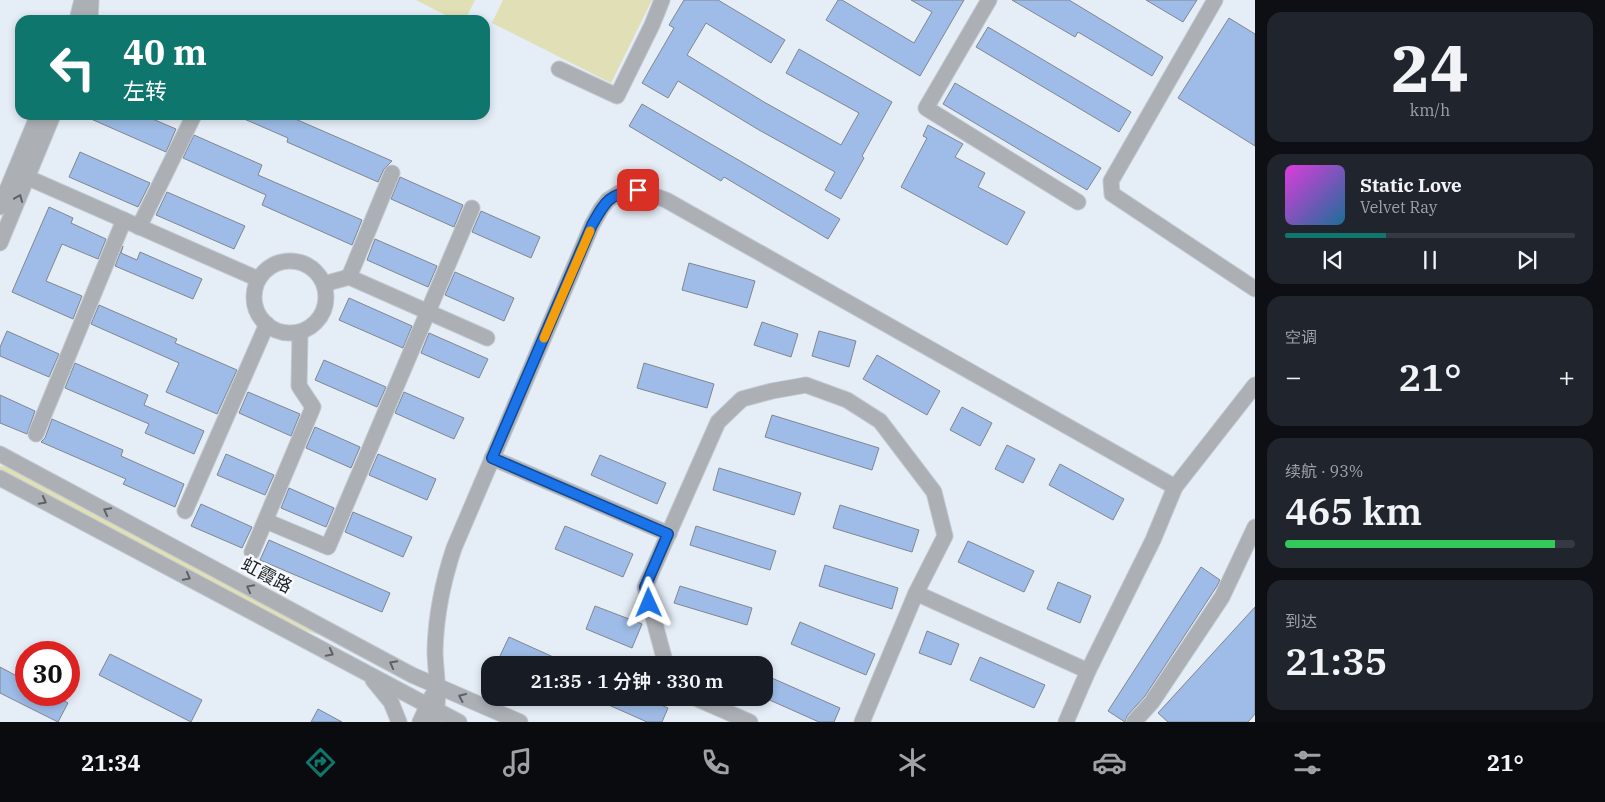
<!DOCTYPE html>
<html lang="zh">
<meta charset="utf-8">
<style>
:root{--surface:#171b24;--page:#20242c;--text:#f1f3f6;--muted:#9ea1a6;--line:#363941;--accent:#0f766e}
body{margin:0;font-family:"IBM Plex Serif","Noto Sans SC",serif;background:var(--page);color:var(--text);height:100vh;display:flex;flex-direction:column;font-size:19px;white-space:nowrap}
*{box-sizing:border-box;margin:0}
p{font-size:16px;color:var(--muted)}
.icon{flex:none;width:28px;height:28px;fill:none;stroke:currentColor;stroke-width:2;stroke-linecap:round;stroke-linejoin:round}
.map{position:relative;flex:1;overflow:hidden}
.side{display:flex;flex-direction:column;gap:12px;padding:12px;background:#0d0f14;width:350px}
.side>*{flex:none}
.hud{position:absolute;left:15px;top:15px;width:475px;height:105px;border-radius:15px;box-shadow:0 2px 8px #0003;background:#0f766e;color:#fff;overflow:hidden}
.speed{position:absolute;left:15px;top:641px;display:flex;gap:10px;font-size:25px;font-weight:700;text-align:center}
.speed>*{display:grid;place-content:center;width:65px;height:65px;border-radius:50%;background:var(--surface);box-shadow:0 2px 8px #0003;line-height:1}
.speed .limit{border:8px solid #d22;background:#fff;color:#111}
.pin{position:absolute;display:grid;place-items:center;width:42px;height:42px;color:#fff;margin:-21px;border-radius:10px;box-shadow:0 2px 8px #0006}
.me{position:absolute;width:55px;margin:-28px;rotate:359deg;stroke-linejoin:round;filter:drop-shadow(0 0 4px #0008)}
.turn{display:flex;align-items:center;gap:18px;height:105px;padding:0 25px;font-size:22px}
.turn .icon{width:65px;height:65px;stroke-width:2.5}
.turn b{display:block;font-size:35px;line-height:42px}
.big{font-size:38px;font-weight:600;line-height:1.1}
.side .card{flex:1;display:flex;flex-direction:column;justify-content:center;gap:8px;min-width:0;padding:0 18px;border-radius:15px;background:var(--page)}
.side .dial{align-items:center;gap:0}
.dial b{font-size:65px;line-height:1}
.song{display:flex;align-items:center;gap:15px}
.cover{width:60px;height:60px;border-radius:8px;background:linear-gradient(135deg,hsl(300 70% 55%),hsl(200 70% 35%))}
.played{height:5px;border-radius:2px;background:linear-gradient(90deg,var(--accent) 35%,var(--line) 35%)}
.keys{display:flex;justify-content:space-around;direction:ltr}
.heat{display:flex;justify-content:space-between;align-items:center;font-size:28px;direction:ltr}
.charge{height:8px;border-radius:4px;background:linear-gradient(90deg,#34c759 93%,var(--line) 0)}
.trip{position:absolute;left:481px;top:656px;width:292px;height:50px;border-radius:15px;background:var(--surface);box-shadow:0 2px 8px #0003;font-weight:600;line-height:50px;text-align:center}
.menu{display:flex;height:80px;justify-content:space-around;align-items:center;background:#090b0e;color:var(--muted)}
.menu .icon{width:35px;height:35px}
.menu .active{color:var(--accent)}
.menu b{font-size:22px;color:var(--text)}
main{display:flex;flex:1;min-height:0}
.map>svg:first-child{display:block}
</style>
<main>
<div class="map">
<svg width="1255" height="722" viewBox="0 0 1255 722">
<rect width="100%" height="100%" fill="#e5edf7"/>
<!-- green -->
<g fill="#e1dfb5">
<path d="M416,0h59l-10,20h-10z"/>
<path d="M503,0h149l-41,83 -119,-60z"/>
<path d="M0,466l9,1 315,167 -1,2 -32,-10 -291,-157z"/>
</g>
<!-- building -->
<g fill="#9ebce7" stroke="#808790">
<path d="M684,0h34l67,40 -14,23 -65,-40 -19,32 77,47 77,43 18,-32 -73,-40 13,-24 93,53 -30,54 2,2 -23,41 -16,-9 10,-18 -76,-42 -81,-49 -10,17 -26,-15 32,-55 -5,-3z"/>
<path d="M838,0h4l72,43 18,-31 -21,-12h53l-44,76 -94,-56z"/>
<path d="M1012,0h57l94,57 -11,19 -74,-44 -3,5z"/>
<path d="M1146,0h51l-14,22z"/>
<path d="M1229,18l26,16v112l-77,-48z"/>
<path d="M988,27l143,85 -12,20 -143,-85z"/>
<path d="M955,83l146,85 -14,22 -144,-86z"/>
<path d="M642,104l198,115 -12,20 -104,-62 -3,4 -92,-55z"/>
<path d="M82,115h61l33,14 -10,23z"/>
<path d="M235,115h51l106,46 -8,8 -6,13 -91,-40 1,-4z"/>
<path d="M928,125l35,19 -8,13 30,16 -7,14 47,25 -18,33 -106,-58 26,-49 -4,-2z"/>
<path d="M194,135l68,30 -4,10 104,45 -10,25 -90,-40 4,-10 -83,-37z"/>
<path d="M80,152l70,31 -12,24 -69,-30z"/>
<path d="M400,177l63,28 -9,22 -63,-28z"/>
<path d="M167,192l78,34 -11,23 -78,-34z"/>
<path d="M49,207l24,11 -2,5 35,16 -8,20 -36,-15 -16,37 36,15 -9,23 -61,-27z"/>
<path d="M481,211l59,26 -9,21 -59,-26z"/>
<path d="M375,239l62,27 -9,21 -61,-27z"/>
<path d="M123,246l-2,7 16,7 3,-8 62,27 -9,20 -78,-33z"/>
<path d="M689,263l66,18 -8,27 -65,-18z"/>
<path d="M455,272l59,26 -10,23 -59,-26z"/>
<path d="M349,298l63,28 -9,22 -64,-28z"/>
<path d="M99,305l78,34 -2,4 62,27 -20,44 -51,-22 13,-29 -88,-39z"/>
<path d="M762,322l36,12 -7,23 -37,-12z"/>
<path d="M7,331l52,23 -10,23 -49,-21v-9z"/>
<path d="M819,331l37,10 -7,26 -37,-11z"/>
<path d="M429,333l59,26 -9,19 -58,-25z"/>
<path d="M877,355l63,36 -13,24 -64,-36z"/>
<path d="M324,360l62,27 -9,20 -62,-27z"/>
<path d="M75,363l73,32 -4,10 60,26 -10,23 -49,-21 4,-9 -84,-36z"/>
<path d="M644,363l70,21 -7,24 -70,-20z"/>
<path d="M248,392l52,22 -9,22 -52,-23z"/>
<path d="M404,392l60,26 -10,21 -59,-26z"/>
<path d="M0,395l35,16 -8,23 -27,-11z"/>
<path d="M962,407l30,16 -12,23 -30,-16z"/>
<path d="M772,415l107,33 -7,22 -107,-33z"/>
<path d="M52,419l71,31 -2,6 63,28 -9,23 -52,-23 3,-5 -85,-37 4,-4z"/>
<path d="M315,427l45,20 -9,21 -45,-20z"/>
<path d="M1007,445l28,14 -12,24 -28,-14z"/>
<path d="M226,454l48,21 -9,20 -48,-20z"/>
<path d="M378,454l58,25 -9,21 -58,-25z"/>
<path d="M600,455l66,28 -9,21 -66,-29z"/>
<path d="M1060,464l64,35 -11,21 -64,-35z"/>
<path d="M719,468l82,25 -7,22 -81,-25z"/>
<path d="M289,488l45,20 -8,19 -45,-19z"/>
<path d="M201,504l51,23 -10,21 -51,-22z"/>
<path d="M840,505l79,25 -7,22 -79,-24z"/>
<path d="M353,512l59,25 -9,20 -58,-25z"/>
<path d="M565,526l68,28 -10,23 -68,-28z"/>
<path d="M696,526l80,25 -6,19 -80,-25z"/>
<path d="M269,540l121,53 -8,19 -122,-52z"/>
<path d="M968,541l66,30 -10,21 -66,-30z"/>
<path d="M825,565l73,23 -6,21 -73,-23z"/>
<path d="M1201,567l19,13 -3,6 -72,110 -18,20 -2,6 -17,-11z"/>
<path d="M1058,582l33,14 -11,27 -33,-14z"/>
<path d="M680,586l72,22 -5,17 -73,-22z"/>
<path d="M595,606l47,18 -10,24 -46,-19z"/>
<path d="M1255,607v107l-7,8h-80l-10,-9z"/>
<path d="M800,622l75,32 -9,21 -75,-31z"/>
<path d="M927,631l32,13 -8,21 -32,-12z"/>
<path d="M509,637l62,28h-51l-20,-9z"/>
<path d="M110,654l92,46 -11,22 -92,-47z"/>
<path d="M980,657l65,28 -11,23 -64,-28z"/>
<path d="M0,667l26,14v14h28l14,8 -10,19 -58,-29z"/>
<path d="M765,675l75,33 -6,14h-15l-54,-24z"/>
<path d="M593,698h51l24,10 -6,14h-15z"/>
<path d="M318,709l24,13h-31z"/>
</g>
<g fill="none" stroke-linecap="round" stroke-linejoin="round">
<!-- minor casing -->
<g stroke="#c1c8d1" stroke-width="17">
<g id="minor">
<path d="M989,0l-63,108 152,94"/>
<path d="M1215,0l-104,181 1,13 143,95"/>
<path d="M77,20l5,-20"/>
<path d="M90,20l1,-20"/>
<path d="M559,69l58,27 35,-71 10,-25"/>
<path d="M15,172l243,107"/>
<path d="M0,207l38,-92"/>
<path d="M139,227l55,-112"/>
<path d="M0,243l53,-128"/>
<circle cx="290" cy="297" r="36"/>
<path d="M349,277l43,-104"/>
<path d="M324,284l25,-7 138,61"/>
<path d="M36,434l88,-214"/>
<path d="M0,454l412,221 108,47"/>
<path d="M492,458l177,76"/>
<path d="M0,478l459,244"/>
<path d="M185,511l82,-187"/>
<path d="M266,521l62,26 144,-339"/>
<path d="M252,552l61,-145 -14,-21 1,-54"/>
<path d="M916,593l172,78 -22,51"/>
<path d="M666,665l-21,-78 73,-165 24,-23 30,-8 34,-6 41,15 33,21 54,71 11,44 -29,57 -54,129"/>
<path d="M1088,671l65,-131 22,-53 80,-102"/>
<path d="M373,680l18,22 8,20"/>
<path d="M695,698l55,24"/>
<path d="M420,722l12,-26"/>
<path d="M433,722c9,-23 2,-49 2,-72 1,-35 8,-69 19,-102l138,-323 9,-16 7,-9 11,-7 19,-3 28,10 509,287"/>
<path d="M1134,722l18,-20 70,-105 33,-70"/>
</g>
</g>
<!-- minor -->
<use href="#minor" stroke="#acafb4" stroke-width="15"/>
</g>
<!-- one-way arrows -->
<defs><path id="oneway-chevron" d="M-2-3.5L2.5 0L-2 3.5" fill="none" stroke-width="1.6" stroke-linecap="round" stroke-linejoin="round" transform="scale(1.25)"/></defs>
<g stroke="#5e6165">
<use href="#oneway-chevron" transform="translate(19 198) rotate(-68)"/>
<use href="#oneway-chevron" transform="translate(43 501) rotate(28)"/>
<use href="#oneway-chevron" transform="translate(107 511) rotate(-152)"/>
<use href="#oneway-chevron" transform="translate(187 577) rotate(28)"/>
<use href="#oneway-chevron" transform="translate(250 588) rotate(-152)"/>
<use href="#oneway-chevron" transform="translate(330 653) rotate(28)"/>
<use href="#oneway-chevron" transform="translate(393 664) rotate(-152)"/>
<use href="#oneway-chevron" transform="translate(462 697) rotate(-156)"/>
</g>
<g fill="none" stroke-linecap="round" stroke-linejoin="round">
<!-- route casing -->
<g stroke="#114b97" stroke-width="12">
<path id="route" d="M638,190c-29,4 -32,10 -46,35l-100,233 176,76 -23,53 4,16"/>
</g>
<!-- route -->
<use href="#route" stroke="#1a73e8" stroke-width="9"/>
<!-- slow -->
<path stroke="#f59e0b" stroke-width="9" d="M544,338l46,-107"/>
</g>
<g text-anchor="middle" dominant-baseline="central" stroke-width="5" stroke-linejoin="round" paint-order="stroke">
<!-- street labels -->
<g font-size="18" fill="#1e2124" stroke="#f7fafe">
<text transform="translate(267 575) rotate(28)">虹霞路</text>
</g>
</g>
</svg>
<div class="speed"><div class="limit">30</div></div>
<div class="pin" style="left:638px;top:190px;background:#d93025"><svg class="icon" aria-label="arrive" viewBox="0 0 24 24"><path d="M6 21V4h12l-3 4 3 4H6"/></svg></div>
<svg class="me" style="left:649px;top:603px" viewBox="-20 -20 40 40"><path d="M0-17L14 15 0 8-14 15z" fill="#1a73e8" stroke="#fff" stroke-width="4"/></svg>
<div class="trip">21:35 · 1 分钟 · 330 m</div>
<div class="hud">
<div class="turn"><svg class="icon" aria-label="left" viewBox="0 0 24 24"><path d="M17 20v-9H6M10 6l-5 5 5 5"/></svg><div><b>40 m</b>左转</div></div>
</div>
</div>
<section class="side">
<div class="card dial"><b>24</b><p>km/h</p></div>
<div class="card">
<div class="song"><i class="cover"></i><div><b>Static Love</b><p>Velvet Ray</p></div></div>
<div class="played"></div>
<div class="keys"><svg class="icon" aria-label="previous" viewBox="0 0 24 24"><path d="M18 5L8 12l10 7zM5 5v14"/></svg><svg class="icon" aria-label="pause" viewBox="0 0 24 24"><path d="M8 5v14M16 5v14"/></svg><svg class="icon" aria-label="next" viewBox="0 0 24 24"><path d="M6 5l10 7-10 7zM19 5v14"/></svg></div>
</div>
<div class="card"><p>空调</p>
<div class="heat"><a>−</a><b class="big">21°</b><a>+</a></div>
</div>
<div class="card"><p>续航 · 93%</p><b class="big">465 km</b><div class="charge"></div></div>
<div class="card"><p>到达</p><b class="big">21:35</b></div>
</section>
</main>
<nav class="menu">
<b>21:34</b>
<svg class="icon active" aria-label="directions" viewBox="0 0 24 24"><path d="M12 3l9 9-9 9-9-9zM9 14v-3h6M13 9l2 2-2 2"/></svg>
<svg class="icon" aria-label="music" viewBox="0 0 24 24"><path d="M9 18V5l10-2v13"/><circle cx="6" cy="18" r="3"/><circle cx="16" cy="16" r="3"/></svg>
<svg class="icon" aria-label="phone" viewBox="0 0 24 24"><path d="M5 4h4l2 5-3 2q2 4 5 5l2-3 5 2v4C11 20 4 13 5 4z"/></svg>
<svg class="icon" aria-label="climate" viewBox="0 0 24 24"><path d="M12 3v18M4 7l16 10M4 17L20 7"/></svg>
<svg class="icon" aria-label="car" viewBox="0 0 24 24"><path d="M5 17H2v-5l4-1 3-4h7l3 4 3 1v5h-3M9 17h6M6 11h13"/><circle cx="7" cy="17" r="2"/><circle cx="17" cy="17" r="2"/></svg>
<svg class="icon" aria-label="filters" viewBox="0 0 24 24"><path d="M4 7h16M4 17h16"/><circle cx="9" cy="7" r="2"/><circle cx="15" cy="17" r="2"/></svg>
<b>21°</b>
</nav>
